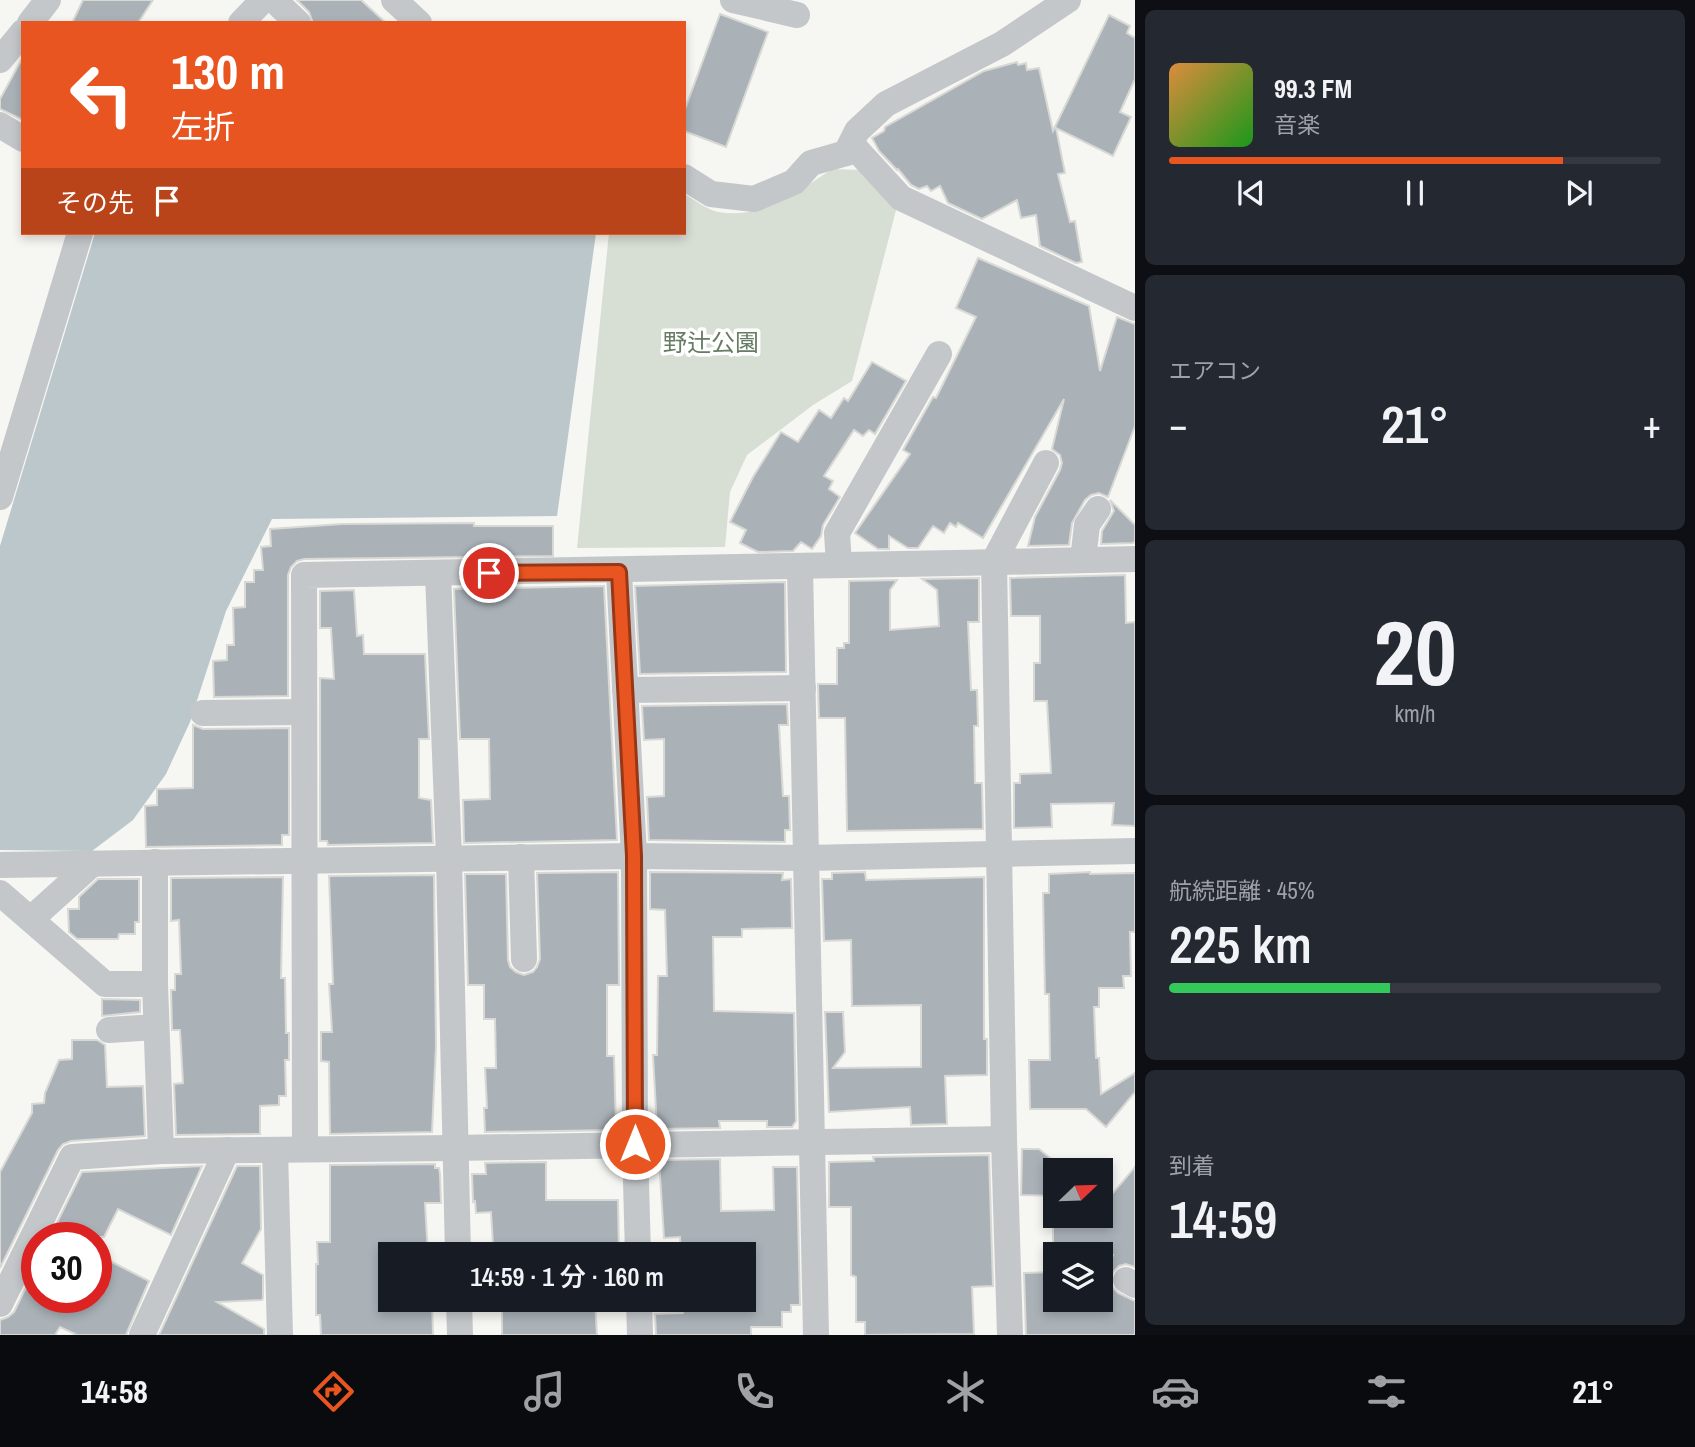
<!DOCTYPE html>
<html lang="ja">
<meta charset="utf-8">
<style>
:root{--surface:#171b24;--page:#242831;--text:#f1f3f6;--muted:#9ea1a6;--line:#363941;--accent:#e95520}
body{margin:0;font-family:"Archivo Narrow","Noto Sans JP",sans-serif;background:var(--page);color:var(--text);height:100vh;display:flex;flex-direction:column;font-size:26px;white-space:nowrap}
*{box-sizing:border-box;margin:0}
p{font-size:23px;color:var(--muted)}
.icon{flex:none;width:38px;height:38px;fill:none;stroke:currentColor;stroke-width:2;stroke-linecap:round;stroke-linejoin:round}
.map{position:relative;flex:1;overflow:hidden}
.panel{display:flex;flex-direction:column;gap:10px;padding:10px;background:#0d0f14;width:560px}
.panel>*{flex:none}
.banner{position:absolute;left:21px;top:21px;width:665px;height:214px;border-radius:0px;box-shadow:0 4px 10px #0003;background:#e95520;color:#fff;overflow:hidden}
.needle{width:46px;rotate:67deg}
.buttons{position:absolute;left:1043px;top:1158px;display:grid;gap:14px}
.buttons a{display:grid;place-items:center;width:70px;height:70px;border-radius:0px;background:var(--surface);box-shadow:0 4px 10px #0003;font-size:35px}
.speed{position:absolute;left:21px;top:1222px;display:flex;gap:14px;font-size:35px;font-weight:700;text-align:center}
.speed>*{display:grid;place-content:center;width:91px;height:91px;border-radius:50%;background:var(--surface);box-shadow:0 4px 10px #0003;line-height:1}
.speed .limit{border:10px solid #d22;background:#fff;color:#111}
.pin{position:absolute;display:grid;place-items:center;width:60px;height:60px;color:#fff;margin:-30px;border:4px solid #fff;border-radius:50%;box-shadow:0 2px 7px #0007}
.me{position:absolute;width:77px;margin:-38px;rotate:0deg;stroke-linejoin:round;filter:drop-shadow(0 0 5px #0008)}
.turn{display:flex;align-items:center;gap:24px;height:147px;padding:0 35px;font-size:32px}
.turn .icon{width:91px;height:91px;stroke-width:2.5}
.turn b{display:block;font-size:49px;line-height:60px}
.then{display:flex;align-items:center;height:66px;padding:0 35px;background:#0003;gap:14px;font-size:26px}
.big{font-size:52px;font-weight:600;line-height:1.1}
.panel .tile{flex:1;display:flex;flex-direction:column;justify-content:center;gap:10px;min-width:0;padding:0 24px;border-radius:10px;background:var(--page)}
.panel .dial{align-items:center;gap:0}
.dial b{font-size:91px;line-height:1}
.song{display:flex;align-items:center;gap:21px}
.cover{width:84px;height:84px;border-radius:10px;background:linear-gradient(135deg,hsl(30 70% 55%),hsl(120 70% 35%))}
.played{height:7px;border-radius:4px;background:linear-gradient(90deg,var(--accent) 80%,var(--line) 80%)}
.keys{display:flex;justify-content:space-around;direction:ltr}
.heat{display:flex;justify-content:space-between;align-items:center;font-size:38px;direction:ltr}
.charge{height:10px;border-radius:5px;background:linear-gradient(90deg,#34c759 45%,var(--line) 0)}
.trip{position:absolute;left:378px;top:1242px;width:378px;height:70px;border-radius:0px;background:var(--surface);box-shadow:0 4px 10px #0003;font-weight:600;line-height:70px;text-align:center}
.tab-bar{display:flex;height:112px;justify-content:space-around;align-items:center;background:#090b0e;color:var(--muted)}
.tab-bar .icon{width:49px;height:49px}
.tab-bar .on{color:var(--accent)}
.tab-bar b{font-size:32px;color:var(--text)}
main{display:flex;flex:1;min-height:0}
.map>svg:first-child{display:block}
</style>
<main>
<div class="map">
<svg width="1135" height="1335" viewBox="0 0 1135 1335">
<rect width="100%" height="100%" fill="#f6f6f3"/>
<!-- green -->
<path fill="#d7ded4" d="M832,169l29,1 35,40 -44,171 -39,24 -66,50 -17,37 -5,55 -148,1 32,-315h75v-39c10,5 23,16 34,18 42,8 81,-21 114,-43z"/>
<!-- water -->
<path fill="#bbc7cb" d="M95,233h501l-39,283 -285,3 -46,92 -36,111 -24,52 -33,46 -41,31 -92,-1v-304z"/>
<!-- building -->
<g fill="#aab2b8" stroke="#d8d8d5" stroke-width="2">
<path d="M83,0h70l-15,23h-66z"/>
<path d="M297,0h64l25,23h-73l-4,-11z"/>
<path d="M720,14l48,18 -42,115 -42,-16v-19z"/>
<path d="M1109,15l21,11 -3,7 8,5v41l-15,33 11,5 -18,39 -57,-28 9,45 -7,1 12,48 5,-1 7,41 -6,1 -36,-17 -4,-31 -15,3 -4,-18 -35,19 -34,-16 -8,-17 -9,5 -4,-5 -8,3 -8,-4 -13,-16 -1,1 -18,-19 -7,-13 12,-7 1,-4 99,-56 33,-9 1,3 8,-2 1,7 12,-2 14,63z"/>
<path d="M23,57v63l-23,-11v-10z"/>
<path d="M978,258l111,48 11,65 17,-54 18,7v102l-27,71 -9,-4 -8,2 -6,5 -13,23 -3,22 -41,1 7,-29 25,-47 2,-7 -2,-8 -8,-6 12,-50 -81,139 -25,-15 -2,4 -6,-4 -6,10 -11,-7 -15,22h-10l-19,-12v13h-11l-23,-16 55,-79 -7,-4 30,-53 3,1 40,-81 -20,-9z"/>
<path d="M872,362l34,19 -31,53 -6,-4 -6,6 -9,-6 -30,46 9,5 -4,8 11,8 -17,28 -2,11 -9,13 -11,-7 -8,9 -35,1 -18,-9 6,-13 -16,-8 23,-45 28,-45 17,10 21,-32 12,8 13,-20 4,3z"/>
<path d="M1110,500l25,25v16l-2,2 -32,1 1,-13 12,-20z"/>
<path d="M474,523v3h79v30l-249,3 -7,2 -6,6 -3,8v121l-74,1 -1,-36 14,-1v-15h7l-1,-37 12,-1v-25h9v-12h9l-2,-23 10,-1 -1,-17 72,-5z"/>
<path d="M1125,575l1,48 9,-1v204l-23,-1 2,-22 -63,1 1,23 -38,1v-45h6v-9l31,-1 -4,-72h-13v-38h6v-47h-29l-1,-38z"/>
<path d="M979,578v44h-11l3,68h6l1,36h-4l1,57h7l1,46 -136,2 -2,-113h-26l-1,-34h19v-36h7v-5h5v-62l48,-1 -7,10v40l49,-4 -2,-36 -15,-11z"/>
<path d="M785,582l1,90 -146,2 -5,-88z"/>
<path d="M604,586l13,254 -153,3 -1,-43 27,-1 -1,-60h-29l-6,-150z"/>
<path d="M354,590l3,46 6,-1 1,19h61l4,85h-10v59l12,2 2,43 -105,2 -1,-4h-7v-163l14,1 -3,-51h-11v-37z"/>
<path d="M787,704l1,21h-9l4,71h6l1,34h-5v12l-136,-2 -2,-43 17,-1v-57l-20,1 -2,-34z"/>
<path d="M193,725l10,4 86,-1v107h-7v10l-136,2 -1,-41 12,-1v-16l36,-1z"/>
<path d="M618,872l1,113h-12v71h7l2,74 -131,2 -1,-24h3l-2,-40h11l-1,-49h-11v-34h-16l-3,-111h41l2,86 2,7 6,5 8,3 9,-3 4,-5 3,-8 -3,-86z"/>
<path d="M650,872l133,1 -1,7 9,-1 1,49 -50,1v8h-29l1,74 80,2 2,108 -4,6h-25v-6h-48l1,7 -63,1 -4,-74h4l1,-79h9l-2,-66 -15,-1z"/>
<path d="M865,872l1,8 118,-3v162h3v36l-42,1 2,48 -36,1 -1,-18 -81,5 -4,-100h18l2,40 -12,16 88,-1v-62l-69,1 -1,-66 -27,1 -2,-62h10v-6z"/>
<path d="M1090,872v2l45,-1v59h-5l1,44h-8l1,12h-25v19h-5l2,51h3l2,36 34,-21v19l-29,35 -20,-18h-56l-1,-49h21l-1,-66h-4l-2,-101h6v-19z"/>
<path d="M434,875l2,171 -4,86 -102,2 -1,-72 -8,-1v-29h11l-3,-48h4l-4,-108z"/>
<path d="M283,877l-2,101h4l1,55h3v27h-4l1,36h-7v9l-19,1v28l-84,1 -2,-51 9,-1 -3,-53h-8l-1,-40h4v-16h6l-2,-54 -8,1v-43z"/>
<path d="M98,879h41v43h-4v12h-16l-1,5h-41l-8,-7 -1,-23h11v-12z"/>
<path d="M102,999l38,1v12l-38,4z"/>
<path d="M72,1040h25l8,5 2,42 36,-1 2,50 -74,5 -8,3 -5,6 -58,118v-96l32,-59v-9l12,-1 1,-10 14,-33 13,-1z"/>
<path d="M1022,1149h17l16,13v34l-34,-1z"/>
<path d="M989,1155l4,131 -21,1 2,47 -109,1v-13h-9v-45l-5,-2v-68h-22v-45l45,-1 -1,-4z"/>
<path d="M720,1159l1,52 53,-1 -1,-43h24l3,138h-9v7h-9v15h-31v8h-95l-1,-21 28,-1 -1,-13h62v-45h-63l-1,-18 -16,1 -5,-78z"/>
<path d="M546,1162v38h72l1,55h-113v-11l-13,1 -2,-33 -15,1 -1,-12 -2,1 -1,-28h14l-1,-11z"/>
<path d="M435,1164v4h4l1,6 1,29h-16l3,52h-38v45h42l1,35h-112l-1,-20h-4v-51h2l-1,-22h13v-77z"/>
<path d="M202,1166l-31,69 -53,-26 -14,28h-54l32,-65z"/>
<path d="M237,1166h23l1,63 -19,34 21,12v23l-1,2 -45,2 47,27v6h-105z"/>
<path d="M1135,1167v100l-9,-3 -7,2 -6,6 -3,8 2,7 6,6 17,8v34h-109l-2,-62 31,-1v28h46v-17l12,-28h-60v-39h48v-9z"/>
<path d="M108,1260l41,21 -23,54h-49l-17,-8 -5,8h-55v-15l8,-3 6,-5 23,-47v32h59v-16z"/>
<path d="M502,1300h93l2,35h-95z"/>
</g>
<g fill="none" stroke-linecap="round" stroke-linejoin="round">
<!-- minor -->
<g stroke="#c3c7ca" stroke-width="26">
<path d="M274,0l24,23"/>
<path d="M394,0l25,23"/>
<path d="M733,0l64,15"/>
<path d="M30,23l18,-23"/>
<path d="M241,23l22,-23"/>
<path d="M0,60l23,-28"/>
<path d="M0,125l23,14"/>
<path d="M846,153l11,-22 29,-27 116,-60 66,-44"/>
<path d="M684,177l27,17 43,5 40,-17 17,-19 46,-13 44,48 234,110"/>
<path d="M0,497l80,-264"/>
<path d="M1083,560l4,-35 11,-16"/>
<path d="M839,565l-2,-32 102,-179"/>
<path d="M800,568l16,767"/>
<path d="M619,572l15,284 1,288 3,111"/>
<path d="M438,573l11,285 9,397"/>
<path d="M625,690l178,-2"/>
<path d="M203,713l101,-1"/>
<path d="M521,857l3,102"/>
<path d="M155,862v122l6,167"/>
<path d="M0,865l634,-9 172,2 329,-7"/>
<path d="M0,893l105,91h50"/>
<path d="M31,919l61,-55"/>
<path d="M109,1030l47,-3"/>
<path d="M305,1148l-1,-573c277,-3 554,-10 831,-16"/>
<path d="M275,1150l5,185"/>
<path d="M1126,1280l9,5"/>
<path d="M459,1300l1,35"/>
<path d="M639,1300l1,35"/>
<path d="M0,1304l72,-147 89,-6 294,-3 549,-9"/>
<path d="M142,1335l85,-185"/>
<path d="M1010,1335l-6,-196 -10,-578 52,-98"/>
</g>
</g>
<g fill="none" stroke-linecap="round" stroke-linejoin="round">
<!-- route casing -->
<g stroke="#973715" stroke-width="18">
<path id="route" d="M489,573l130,-1 15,284 1,288"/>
</g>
<!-- route -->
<use href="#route" stroke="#e95520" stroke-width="12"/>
</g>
<g text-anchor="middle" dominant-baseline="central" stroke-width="7" stroke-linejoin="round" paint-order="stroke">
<!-- park labels -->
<g font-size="24" fill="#677c63" stroke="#fff">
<text x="711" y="342">野辻公園</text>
</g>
</g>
</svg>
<div class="buttons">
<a><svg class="needle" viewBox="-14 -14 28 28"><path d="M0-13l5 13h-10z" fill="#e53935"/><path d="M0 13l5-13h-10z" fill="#9ea1a6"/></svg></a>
<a><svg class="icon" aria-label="layers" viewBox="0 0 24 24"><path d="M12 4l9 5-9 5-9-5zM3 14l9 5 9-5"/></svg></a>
</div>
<div class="speed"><div class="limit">30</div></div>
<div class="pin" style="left:489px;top:573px;background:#d93025"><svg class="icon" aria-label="arrive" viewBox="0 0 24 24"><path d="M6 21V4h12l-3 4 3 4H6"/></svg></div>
<svg class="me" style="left:635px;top:1144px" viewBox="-20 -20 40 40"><circle r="17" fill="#e95520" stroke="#fff" stroke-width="3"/><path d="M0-11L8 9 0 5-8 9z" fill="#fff"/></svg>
<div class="trip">14:59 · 1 分 · 160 m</div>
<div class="banner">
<div class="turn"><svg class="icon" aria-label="left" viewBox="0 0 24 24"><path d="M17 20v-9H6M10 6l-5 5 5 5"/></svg><div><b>130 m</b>左折</div></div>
<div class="then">その先<svg class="icon" aria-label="arrive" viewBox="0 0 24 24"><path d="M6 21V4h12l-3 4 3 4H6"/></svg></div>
</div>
</div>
<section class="panel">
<div class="tile">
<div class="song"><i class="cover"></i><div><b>99.3 FM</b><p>音楽</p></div></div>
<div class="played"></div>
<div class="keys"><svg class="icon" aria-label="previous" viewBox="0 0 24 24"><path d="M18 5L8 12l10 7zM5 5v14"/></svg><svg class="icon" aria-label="pause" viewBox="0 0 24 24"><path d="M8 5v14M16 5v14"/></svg><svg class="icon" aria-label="next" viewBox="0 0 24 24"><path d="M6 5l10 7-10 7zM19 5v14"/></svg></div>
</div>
<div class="tile"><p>エアコン</p>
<div class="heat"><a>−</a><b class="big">21°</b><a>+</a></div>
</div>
<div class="tile dial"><b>20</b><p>km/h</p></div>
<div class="tile"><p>航続距離 · 45%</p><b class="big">225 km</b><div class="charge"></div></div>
<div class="tile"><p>到着</p><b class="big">14:59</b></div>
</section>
</main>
<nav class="tab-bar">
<b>14:58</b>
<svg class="icon on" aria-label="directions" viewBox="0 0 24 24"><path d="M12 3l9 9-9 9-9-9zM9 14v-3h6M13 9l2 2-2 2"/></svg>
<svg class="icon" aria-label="music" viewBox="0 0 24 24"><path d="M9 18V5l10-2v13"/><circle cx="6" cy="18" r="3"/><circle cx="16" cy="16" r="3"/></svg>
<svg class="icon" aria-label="phone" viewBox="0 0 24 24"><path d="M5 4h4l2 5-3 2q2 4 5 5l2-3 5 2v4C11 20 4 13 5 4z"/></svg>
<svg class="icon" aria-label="climate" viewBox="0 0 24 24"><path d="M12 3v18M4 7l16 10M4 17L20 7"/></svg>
<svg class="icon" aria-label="car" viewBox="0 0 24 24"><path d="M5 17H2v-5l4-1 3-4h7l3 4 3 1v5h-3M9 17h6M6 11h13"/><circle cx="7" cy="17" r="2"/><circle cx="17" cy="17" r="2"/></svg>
<svg class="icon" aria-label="filters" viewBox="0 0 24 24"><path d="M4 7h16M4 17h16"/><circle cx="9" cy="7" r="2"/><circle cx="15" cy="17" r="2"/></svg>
<b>21°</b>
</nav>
